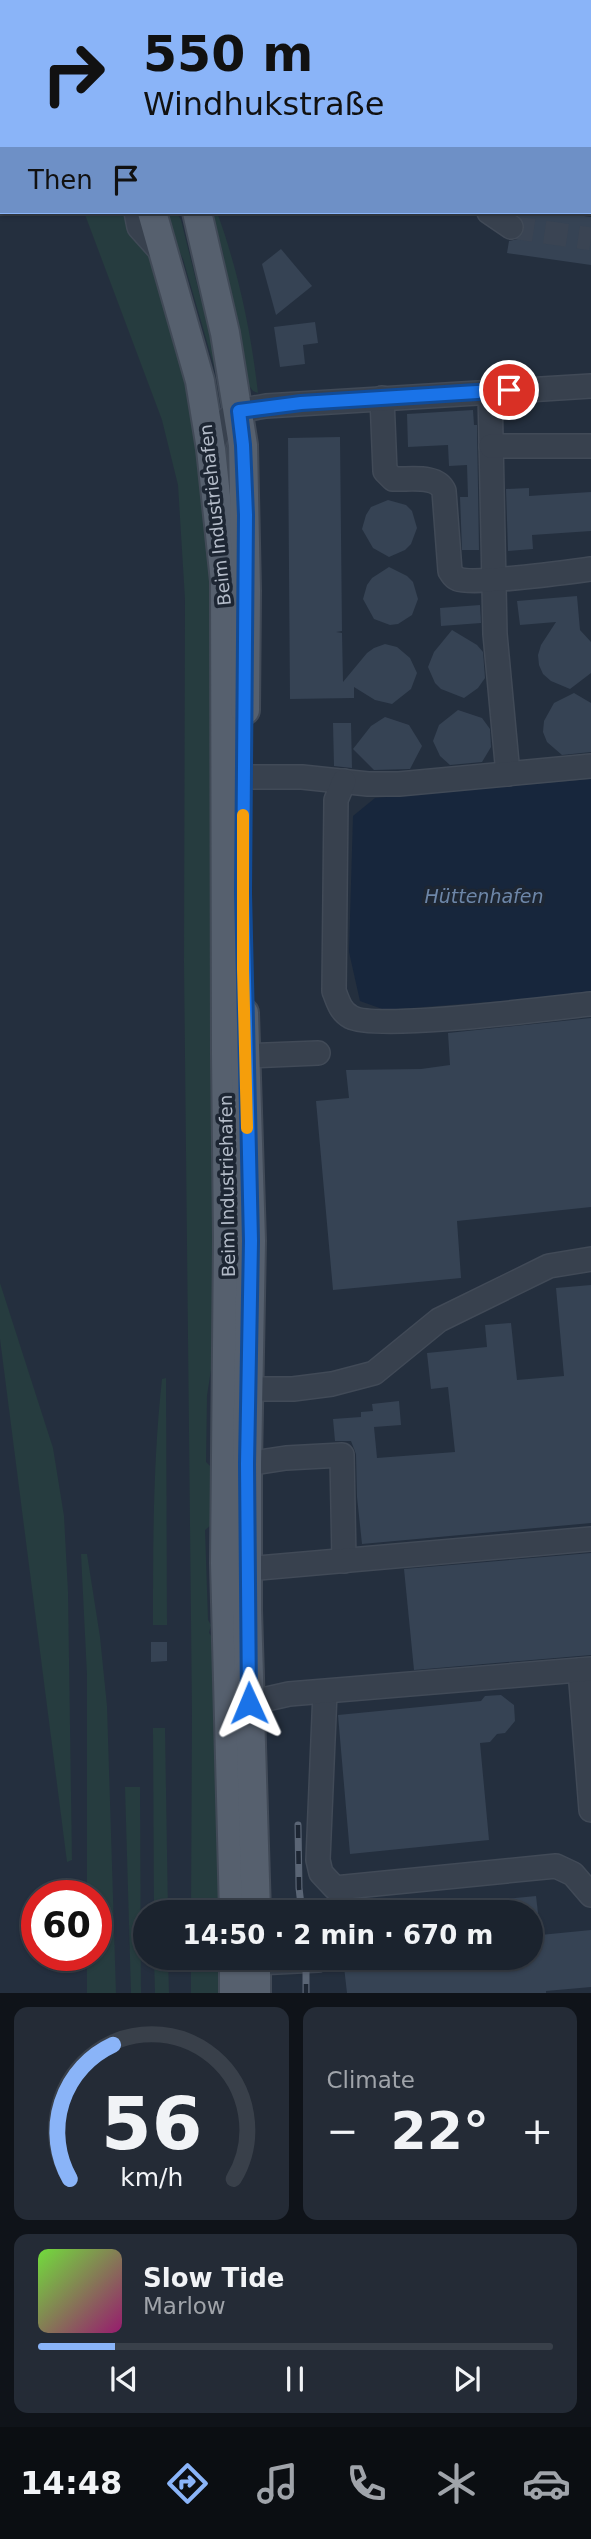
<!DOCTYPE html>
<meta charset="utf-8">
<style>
:root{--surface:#1b232e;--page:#242b36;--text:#f1f3f6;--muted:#a0a4aa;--line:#39404a;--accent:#8ab4f8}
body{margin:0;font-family:"DejaVu Sans",sans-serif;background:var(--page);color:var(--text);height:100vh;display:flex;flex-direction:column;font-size:26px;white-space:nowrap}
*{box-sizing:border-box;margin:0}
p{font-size:23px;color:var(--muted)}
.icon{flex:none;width:38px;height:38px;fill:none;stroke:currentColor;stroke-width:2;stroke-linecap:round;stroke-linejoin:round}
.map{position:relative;height:1993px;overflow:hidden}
.panel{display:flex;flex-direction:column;gap:14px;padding:14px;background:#0f1319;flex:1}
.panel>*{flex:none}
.guide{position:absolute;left:0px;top:0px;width:592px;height:214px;box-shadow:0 2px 5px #0004,0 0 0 2px var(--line);background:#8ab4f8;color:#111;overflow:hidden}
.speed{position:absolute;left:21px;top:1880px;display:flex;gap:14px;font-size:35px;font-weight:700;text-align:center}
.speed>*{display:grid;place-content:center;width:91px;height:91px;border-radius:50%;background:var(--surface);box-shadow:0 2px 5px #0004,0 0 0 2px var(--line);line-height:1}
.speed .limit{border:10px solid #d22;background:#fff;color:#111}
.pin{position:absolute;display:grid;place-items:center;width:60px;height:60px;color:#fff;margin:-30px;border:4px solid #fff;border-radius:50%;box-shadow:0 2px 7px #0007}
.me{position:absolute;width:77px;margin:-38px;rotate:359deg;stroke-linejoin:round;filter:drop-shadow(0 0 5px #0008)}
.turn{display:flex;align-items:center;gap:24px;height:147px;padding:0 28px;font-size:32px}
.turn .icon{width:91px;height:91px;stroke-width:2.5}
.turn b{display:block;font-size:49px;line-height:60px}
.then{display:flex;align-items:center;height:66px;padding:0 28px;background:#0003;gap:14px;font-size:26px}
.big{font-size:52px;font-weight:700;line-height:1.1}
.panel .card{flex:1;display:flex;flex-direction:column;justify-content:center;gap:10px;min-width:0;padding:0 24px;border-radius:14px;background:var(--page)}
.panel .dial{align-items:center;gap:0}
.dial svg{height:182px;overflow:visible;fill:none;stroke:var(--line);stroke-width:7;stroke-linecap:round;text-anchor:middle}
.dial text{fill:var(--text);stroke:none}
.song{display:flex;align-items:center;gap:21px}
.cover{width:84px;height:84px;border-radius:10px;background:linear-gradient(135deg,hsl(100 70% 55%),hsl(320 70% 35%))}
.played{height:7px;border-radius:4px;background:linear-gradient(90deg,var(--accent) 15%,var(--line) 15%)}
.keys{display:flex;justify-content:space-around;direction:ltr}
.heat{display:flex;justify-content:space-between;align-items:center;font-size:38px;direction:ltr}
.panel .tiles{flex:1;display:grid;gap:14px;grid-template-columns:1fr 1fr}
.card:last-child{grid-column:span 2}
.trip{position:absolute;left:133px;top:1900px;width:410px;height:70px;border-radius:35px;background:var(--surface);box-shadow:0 2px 5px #0004,0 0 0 2px var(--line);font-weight:700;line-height:70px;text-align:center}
.menu{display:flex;height:112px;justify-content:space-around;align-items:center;background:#0b0e12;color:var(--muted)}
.menu .icon{width:49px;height:49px}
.menu .selected{color:var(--accent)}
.menu b{font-size:32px;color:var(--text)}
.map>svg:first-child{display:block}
</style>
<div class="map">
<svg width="591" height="1993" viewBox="0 0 591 1993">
<rect width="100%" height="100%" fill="#242f3e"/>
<!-- green -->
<g fill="#263c3f">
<path d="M84,212h40l5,17 26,32 41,146 18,188 1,748 -8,53 -1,66 4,4 1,59 -6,5 3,90 3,5 -2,8 4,5h4l8,275h-34l1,-199 -8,-751 1,-364 -7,-114 -16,-65z"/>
<path d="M160,212h16l5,8 20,80 14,34 5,53 -37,-128z"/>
<path d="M212,212h5c21,58 34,119 41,181l-5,-2 -9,-12 -19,-90 -1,-32z"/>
<path d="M0,1283l53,165 11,68 4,76 4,268 -5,2 -67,-523z"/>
<path d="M166,1378l1,247h-14c0,-83 0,-164 9,-246z"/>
<path d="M81,1554h6l13,83 7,69 9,287h-29v-38h9v-60h-9v-220z"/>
<path d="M153,1728h12l3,185h-14z"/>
<path d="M125,1787h15l1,206h-10z"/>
<path d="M154,1958h14l1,35h-14z"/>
<rect x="191" y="1958" width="34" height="35"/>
</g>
<!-- water -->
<path fill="#17263c" d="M591,779v215l-206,16 -25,-9 -11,-49 4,-136 22,-18z"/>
<!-- building -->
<g fill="#364354">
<path d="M513,212h43l35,5v48l-84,-12 2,-12 9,-2 7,-10 -2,-9z"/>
<path d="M281,249l31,37 -36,29 -14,-51z"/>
<path d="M315,322l3,21 -15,2 2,19 -25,3 -6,-40z"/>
<path d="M473,410l1,15h3l2,125h-17l-2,-53h8l-1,-32 -18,1 -1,-21 -40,2 -1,-33z"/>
<path d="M340,437l2,194 -6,1 6,1 1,49 24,-29 7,-5 11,-4 12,3 13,11 7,15 -6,16 -19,15 -17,-4 -21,-13v11l-64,1 -2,-261z"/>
<path d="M529,488v8l62,-4v39l-59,4 1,14 -25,2 -2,-62z"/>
<path d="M388,500l18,5 6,6 5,17 -6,16 -6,6 -16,7 -16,-9 -11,-19 4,-14 5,-8z"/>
<path d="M389,567l18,9 6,6 5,17 -6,16 -14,9 -8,1 -16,-6 -11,-20 4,-14 5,-7z"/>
<path d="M577,596l3,34 11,12v31l-21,16 -19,-8 -8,-7 -4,-9 -1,-10 3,-10 15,-23 -36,3 -3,-24z"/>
<path d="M480,605l1,18 -40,3 -1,-18z"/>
<path d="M452,630l25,15 6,7 2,26 -7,10 -14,10 -23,-9 -6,-6 -7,-16 6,-15z"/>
<path d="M574,693l17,10v49l-29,3 -15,-13 -4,-10 1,-11 10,-18z"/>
<path d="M458,710l24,8 8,11 1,18 -9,15 -32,3 -10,-9 -7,-15 6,-16z"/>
<path d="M385,717l24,8 13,21 -12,23 -36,1 -21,-21 18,-23z"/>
<path d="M333,723h18l1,45 -18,-2z"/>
<path d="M591,1018v189l-134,14 4,57 -128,12 -17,-189 33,-3 -3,-28 75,-1 29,-4 -2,-32z"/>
<path d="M591,1285v238l-229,21 -5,-47 -1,-43 -5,-13h-16l-2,-22 28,-2v-5l12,-1 -1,-7 27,-3 2,24 -27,2 3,31 78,-6 -7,-65 -17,2 -4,-36 60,-6 -2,-22 26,-2 6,57 47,-4 -8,-88z"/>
<path d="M591,1553v102l-177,15 -10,-101z"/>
<path d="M151,1642h16v19l-16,1z"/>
<path d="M501,1695l13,10 1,16 -10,12 -8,1 -7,8 -10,1 9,97 -139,14 -12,-139 143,-14 4,-5z"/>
<path d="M536,1896l2,17h-80l-1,-9z"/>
<path d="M591,1930v57l-45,4v2h-199l-4,-35h187v-22z"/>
</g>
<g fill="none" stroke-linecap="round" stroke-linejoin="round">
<!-- minor-tunnel -->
<g stroke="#3a4453" stroke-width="23" stroke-dasharray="23 11" stroke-linecap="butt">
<path d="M0,17h2"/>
<path d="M511,227l80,12"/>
</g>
<!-- minor casing -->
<g stroke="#414a57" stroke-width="26">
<g id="minor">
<path d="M343,0v2"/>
<path d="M496,0v2"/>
<path d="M139,2l5,-2"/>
<path d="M590,56l1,1"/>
<path d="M590,132l1,-5"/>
<path d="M590,182l1,1"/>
<path d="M136,212l3,15 25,28"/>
<path d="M489,212l22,15"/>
<path d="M490,391l5,243 13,140"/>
<path d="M382,398l3,73 8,8c16,1 44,-5 51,12l6,80c3,4 3,6 8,8 15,6 110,-7 133,-10"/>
<path d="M491,446h100"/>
<path d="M211,449c14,-35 19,-37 55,-43l325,-20"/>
<path d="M244,777h58l66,7h31l192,-18"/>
<path d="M344,781l-8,19 -2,191c4,11 7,21 17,26 25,14 202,-9 240,-13"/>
<path d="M245,1056l73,-3"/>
<path d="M248,1389h45l39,-5 42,-11 65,-53 110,-54 42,-7"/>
<path d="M247,1464l39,-6 56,-3 2,106"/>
<path d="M247,1569l344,-30"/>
<path d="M580,1670l11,140"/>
<path d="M325,1692l-7,168 3,13 14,15 221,-22 17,8 18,21"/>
<path d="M249,1703l40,-9 302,-25"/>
<path d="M257,1963l61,-3"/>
</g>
</g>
<!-- major casing -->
<g stroke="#414a57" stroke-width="32">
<g id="major">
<path d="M80,0v2"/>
<path d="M122,0l1,2"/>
<path d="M152,212l48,169 11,68 14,132 1,474 2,184 -3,324 9,350"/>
<path d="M197,212l28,121 18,112 3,146 -1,119"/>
<path d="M244,1013l7,228 -4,223v146l9,303"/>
<path d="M234,1958v35"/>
<path d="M256,1958v35"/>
</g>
</g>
<!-- minor -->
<use href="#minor" stroke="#38414e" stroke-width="23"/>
<!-- major -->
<use href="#major" stroke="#56606e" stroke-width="28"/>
<!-- rail casing -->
<g stroke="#5a6575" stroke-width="7">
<g id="rail">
<path d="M298,1825l1,63 3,25"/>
<path d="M306,1958v35"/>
</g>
</g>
<!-- rail -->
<use href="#rail" stroke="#1d2633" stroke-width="4.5" stroke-dasharray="13" stroke-linecap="butt"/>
</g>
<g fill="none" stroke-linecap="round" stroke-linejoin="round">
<!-- route casing -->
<g stroke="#114b97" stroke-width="18">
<path id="route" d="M249,1703l-2,-239 4,-223 -8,-348 3,-378 -3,-70 -4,-34 62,-8 208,-13"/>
</g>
<!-- route -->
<use href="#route" stroke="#1a73e8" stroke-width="12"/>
<!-- slow -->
<path stroke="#f59e0b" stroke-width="12" d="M243,815v154l4,159"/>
</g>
<g text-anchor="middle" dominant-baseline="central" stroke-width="7" stroke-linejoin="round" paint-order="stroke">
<!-- street labels -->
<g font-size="18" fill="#b4bcc9" stroke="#1d2633">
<text transform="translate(215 515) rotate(-96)">Beim Industriehafen</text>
<text transform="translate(227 1186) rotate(-91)">Beim Industriehafen</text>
</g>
<!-- water labels -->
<g font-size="19" font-style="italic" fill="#6d86a8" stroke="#1d2633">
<text x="484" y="896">Hüttenhafen</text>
</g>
</g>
</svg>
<div class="speed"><div class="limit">60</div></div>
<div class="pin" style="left:509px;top:390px;background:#d93025"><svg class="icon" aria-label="arrive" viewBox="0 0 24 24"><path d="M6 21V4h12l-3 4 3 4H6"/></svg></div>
<svg class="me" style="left:249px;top:1703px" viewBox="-20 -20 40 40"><path d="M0-17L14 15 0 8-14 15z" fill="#1a73e8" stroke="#fff" stroke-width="4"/></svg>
<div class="trip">14:50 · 2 min · 670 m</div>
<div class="guide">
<div class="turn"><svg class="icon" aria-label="right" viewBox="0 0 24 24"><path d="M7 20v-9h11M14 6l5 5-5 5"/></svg><div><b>550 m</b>Windhukstraße</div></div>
<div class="then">Then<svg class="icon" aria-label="arrive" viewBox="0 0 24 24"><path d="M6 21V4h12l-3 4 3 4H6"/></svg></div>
</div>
</div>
<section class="panel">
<div class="tiles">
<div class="card dial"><svg viewBox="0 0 100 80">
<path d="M14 69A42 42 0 1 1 86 69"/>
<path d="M14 69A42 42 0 0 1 33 10" stroke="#8ab4f8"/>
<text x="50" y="56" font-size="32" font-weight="700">56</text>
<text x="50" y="72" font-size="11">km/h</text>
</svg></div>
<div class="card"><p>Climate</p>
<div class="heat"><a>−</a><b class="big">22°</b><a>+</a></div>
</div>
<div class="card">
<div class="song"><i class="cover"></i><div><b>Slow Tide</b><p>Marlow</p></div></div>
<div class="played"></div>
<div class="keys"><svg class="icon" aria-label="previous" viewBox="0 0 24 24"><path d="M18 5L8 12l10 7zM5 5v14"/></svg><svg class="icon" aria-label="pause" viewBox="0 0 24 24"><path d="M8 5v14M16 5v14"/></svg><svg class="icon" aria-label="next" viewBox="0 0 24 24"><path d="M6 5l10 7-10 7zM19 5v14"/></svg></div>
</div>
</div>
</section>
<nav class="menu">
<b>14:48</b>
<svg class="icon selected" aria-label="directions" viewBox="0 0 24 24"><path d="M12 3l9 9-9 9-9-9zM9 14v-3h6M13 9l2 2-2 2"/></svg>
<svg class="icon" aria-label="music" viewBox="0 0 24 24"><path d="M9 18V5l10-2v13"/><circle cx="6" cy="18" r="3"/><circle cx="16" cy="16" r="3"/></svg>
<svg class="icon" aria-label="phone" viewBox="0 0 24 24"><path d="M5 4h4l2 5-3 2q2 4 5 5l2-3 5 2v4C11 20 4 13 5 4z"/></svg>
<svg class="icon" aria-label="climate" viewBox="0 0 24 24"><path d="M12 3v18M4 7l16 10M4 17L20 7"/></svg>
<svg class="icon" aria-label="car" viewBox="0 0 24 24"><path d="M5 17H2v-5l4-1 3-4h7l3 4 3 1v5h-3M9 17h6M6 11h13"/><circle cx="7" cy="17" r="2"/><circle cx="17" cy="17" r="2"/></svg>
</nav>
